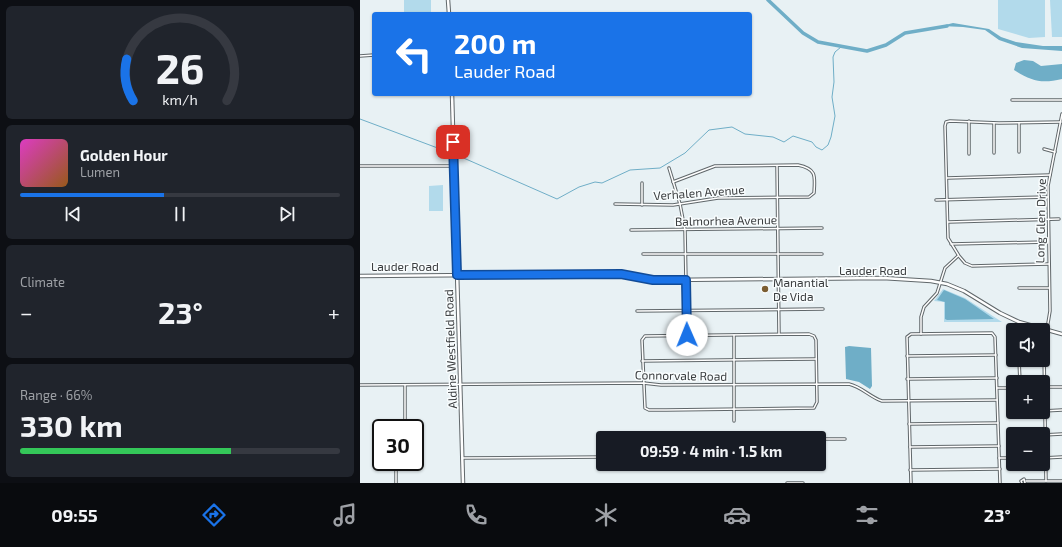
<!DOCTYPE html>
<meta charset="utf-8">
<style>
:root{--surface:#171b24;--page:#20242c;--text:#f1f3f6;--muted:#9ea1a6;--line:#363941;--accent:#1a73e8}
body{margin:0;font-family:"Exo 2",sans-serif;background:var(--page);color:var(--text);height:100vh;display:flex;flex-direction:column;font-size:15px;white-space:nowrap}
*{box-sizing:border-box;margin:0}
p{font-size:13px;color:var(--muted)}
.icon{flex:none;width:22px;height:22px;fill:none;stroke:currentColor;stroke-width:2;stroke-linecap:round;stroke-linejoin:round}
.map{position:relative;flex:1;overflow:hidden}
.details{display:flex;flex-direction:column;gap:6px;padding:6px;background:#0d0f14;width:360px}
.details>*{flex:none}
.banner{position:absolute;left:12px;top:12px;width:380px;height:84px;border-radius:4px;box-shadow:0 1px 3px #0004;background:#1a73e8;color:#fff;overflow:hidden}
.fabs{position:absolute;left:646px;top:323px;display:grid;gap:8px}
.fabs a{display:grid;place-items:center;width:44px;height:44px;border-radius:4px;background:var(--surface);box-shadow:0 1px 3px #0004;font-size:20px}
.speed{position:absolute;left:12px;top:419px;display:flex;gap:8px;font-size:20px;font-weight:700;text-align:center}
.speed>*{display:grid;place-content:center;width:52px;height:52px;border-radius:50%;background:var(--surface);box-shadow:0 1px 3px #0004;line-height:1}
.speed .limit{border:2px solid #111;border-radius:6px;background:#fff;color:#111}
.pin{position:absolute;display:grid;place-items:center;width:34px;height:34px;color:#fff;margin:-17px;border-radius:8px;box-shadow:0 2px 6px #0006}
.me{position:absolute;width:44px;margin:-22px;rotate:359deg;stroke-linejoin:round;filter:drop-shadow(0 0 3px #0008)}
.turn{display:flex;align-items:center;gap:14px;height:84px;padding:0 16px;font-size:18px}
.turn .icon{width:52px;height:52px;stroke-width:2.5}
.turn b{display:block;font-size:28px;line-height:34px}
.big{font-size:30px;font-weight:700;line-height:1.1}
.details .card{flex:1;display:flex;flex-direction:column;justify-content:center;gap:6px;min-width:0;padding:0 14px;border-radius:6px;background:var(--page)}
.details .dial{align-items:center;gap:0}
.dial svg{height:104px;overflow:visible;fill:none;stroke:var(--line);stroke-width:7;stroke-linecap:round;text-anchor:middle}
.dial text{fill:var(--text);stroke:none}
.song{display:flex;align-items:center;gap:12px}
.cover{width:48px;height:48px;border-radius:6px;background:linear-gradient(135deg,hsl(310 70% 55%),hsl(30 70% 35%))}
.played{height:4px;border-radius:2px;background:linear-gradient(90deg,var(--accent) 45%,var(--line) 45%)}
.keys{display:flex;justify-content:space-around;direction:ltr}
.heat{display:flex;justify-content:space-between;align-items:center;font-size:22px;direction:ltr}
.charge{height:6px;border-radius:3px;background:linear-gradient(90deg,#34c759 66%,var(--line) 0)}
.trip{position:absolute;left:236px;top:431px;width:230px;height:40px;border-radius:4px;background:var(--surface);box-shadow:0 1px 3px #0004;font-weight:700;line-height:40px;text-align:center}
.menu{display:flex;height:64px;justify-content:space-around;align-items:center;background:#090b0e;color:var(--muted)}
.menu .icon{width:28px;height:28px}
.menu .selected{color:var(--accent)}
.menu b{font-size:18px;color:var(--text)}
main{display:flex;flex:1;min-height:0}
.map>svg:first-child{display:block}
</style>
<main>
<section class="details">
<div class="card dial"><svg viewBox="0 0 100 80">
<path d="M14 69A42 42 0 1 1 86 69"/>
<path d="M14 69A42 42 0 0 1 9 37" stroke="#1a73e8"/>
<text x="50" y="56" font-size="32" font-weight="700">26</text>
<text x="50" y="72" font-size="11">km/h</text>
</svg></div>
<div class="card">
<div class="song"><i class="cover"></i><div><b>Golden Hour</b><p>Lumen</p></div></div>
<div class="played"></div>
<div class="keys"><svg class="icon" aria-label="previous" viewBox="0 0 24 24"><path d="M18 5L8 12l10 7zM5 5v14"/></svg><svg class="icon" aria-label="pause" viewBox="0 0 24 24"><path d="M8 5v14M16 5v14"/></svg><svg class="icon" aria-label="next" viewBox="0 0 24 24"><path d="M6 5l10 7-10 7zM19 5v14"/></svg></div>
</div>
<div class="card"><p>Climate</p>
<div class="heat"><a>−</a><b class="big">23°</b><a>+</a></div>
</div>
<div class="card"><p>Range · 66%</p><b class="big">330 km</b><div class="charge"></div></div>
</section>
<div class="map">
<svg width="702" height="483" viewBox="0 0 702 483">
<rect width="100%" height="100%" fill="#e8f1f4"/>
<!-- green -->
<g fill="#b2daeb">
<rect x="44" y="0" width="27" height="14"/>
<path d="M638,0h47v37l-16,1 -31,-9z"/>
<path d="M690,0h12v37h-10z"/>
<path d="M83,185v26h-14v-25z"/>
<path d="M583,289l22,9 37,24h-58v-20l-10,-1z"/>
</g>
<!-- water -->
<g fill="#6faec7">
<path d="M593,23l36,6 12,8 15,5 27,4h19v5l-40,-3 -23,-8 -14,-10 -22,-3 -22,-1z"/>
<path d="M664,60l9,1 8,5 21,-2v15c-21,5 -30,2 -48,-9l2,-7z"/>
<path d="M584,290l21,9 29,20 -47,1 -2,-1v-17l-8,-2z"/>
<path d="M489,346l22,2 1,38 -2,3 -11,-7 -13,-3 -1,-32z"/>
</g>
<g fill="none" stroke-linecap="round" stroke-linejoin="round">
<!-- stream -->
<path stroke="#6faec7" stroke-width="1" d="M0,119l99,37 98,43 22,-12 16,-5 7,1 28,-13 30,-2 25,-15 24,-23 23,-3 13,7 28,3 11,5 9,-6 19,6 4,5 6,3 6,-5 3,-8 4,-21 -3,-19 2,-15 -1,-25 2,-5 6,-5"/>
<!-- river -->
<path stroke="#6faec7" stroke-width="3.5" d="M408,0l35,33 15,9 49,9 19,-6 19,-12 42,-7"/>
<!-- street casing -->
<g stroke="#60676a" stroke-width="3.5">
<g id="street">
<path d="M0,56l14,-1"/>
<path d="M652,100h50"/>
<path d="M609,121v33"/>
<path d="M634,123v30"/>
<path d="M659,123v29"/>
<path d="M684,149l11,3"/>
<path d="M0,166h94"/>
<path d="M417,166l2,168"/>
<path d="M309,168l11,36 5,26 2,104"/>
<path d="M587,178l103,-3"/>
<path d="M282,183v22"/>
<path d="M576,200l112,-3"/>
<path d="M255,204l58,1 45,-7 91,-1 5,-4c1,-17 3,-24 -16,-28l-83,1 -42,16"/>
<path d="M588,222l111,-3"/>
<path d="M271,230l191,-2"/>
<path d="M591,244l96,-2"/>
<path d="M283,254h179"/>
<path d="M689,264l-77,2 -7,-3 -6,-7 -11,-18 -3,-112 1,-4 4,-1 49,2 62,-1"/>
<path d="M659,288h30"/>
<path d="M277,311l186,-2"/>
<path d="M687,329l3,-18 -2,-125 14,-72"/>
<path d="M449,334l5,2 2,4 1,62 -3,6 -148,2h-17l-4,-2 -3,-68 3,-4z"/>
<path d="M561,334v-17l3,-10 13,-14 8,-25 13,-12"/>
<path d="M374,335v86"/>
<path d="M683,347l3,3 -3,2"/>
<path d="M684,352l2,129"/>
<path d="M547,356l89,-1"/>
<path d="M659,360l1,22"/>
<path d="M282,361l174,-2"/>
<path d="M547,379l90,-1"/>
<path d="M0,385l283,-2 18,2 188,-1c13,3 21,13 33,17l115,-1"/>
<path d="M683,387h19"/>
<path d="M637,388h16"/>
<path d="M683,411l19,-1"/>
<path d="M659,412h5"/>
<path d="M45,421v-36"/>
<path d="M549,424l89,-1"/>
<path d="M660,434h4"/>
<path d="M683,435l19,-1"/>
<path d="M459,439h26"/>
<path d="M550,447l89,-1"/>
<path d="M102,458l141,-1"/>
<path d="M639,458h14"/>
<path d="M683,458l19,-1"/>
<path d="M36,462v21"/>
<path d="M550,470l90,-1"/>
<path d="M666,481h36"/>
<path d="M427,483h16"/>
<path d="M551,483l-4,-146 4,-3 81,-1 3,4 5,146"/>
<path d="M662,483l-1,-2 3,-2 1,4"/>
</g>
</g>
<!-- secondary casing -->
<g stroke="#60676a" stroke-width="4.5">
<g id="secondary">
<path d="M88,0l1,14"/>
<path d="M92,94l11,389"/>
<path d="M0,276l245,-2c22,0 43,6 65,6l213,-2 48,3 16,3 17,7 36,22 19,9 43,12"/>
</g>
</g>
<!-- street -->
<use href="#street" stroke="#fff" stroke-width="1.5"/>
<!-- secondary -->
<use href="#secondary" stroke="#fff" stroke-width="2.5"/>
</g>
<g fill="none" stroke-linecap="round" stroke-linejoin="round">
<!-- route casing -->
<g stroke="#114b97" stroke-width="10">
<path id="route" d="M93,142l4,133 164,-1 32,6h33l1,55"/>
</g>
<!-- route -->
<use href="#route" stroke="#1a73e8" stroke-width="7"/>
</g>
<!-- markers -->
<circle fill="#7b5d31" stroke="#f9fdfe" stroke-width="1.5" cx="405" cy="289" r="4"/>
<g text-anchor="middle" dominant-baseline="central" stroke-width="3" stroke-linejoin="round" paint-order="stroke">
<!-- street labels -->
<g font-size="12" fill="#3a3d3f" stroke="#f9fdfe">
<text transform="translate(339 192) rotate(-4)">Verhalen Avenue</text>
<text transform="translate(366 220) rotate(-1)">Balmorhea Avenue</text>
<text transform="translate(680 221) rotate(-89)">Long Glen Drive</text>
<text x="45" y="266">Lauder Road</text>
<text x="513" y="270">Lauder Road</text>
<text transform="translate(90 349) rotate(-92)">Aldine Westfield Road</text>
<text transform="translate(321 375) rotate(1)">Connorvale Road</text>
</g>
<!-- poi labels -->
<g font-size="12" fill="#3a3d3f" stroke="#f9fdfe" text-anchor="start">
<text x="413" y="282">Manantial<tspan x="413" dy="14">De Vida</tspan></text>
</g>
</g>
</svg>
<div class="fabs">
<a><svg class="icon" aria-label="sound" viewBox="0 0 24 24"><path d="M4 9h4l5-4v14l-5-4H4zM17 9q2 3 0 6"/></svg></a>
<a>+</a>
<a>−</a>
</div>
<div class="speed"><div class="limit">30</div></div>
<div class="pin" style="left:93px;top:142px;background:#d93025"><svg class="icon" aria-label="arrive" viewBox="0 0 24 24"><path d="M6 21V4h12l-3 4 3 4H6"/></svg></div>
<svg class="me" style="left:327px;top:335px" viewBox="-20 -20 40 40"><circle r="19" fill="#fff"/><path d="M0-13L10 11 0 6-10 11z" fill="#1a73e8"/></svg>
<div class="trip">09:59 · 4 min · 1.5 km</div>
<div class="banner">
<div class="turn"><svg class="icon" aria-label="left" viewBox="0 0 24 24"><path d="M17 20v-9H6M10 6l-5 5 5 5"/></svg><div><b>200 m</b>Lauder Road</div></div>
</div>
</div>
</main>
<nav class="menu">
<b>09:55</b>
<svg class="icon selected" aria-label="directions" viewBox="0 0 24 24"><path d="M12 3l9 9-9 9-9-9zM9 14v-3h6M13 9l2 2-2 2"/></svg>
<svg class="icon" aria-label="music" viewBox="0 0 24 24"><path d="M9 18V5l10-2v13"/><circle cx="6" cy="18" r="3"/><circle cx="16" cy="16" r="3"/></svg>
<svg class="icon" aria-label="phone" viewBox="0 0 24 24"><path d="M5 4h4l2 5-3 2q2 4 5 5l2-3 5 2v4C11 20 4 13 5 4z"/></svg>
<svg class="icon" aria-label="climate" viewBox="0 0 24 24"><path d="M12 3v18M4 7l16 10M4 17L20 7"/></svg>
<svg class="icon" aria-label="car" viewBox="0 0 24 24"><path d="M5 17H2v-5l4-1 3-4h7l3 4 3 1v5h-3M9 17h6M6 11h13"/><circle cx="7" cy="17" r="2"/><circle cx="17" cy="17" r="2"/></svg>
<svg class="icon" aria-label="filters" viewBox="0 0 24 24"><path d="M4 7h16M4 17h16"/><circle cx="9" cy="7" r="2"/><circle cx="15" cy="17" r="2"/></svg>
<b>23°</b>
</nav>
